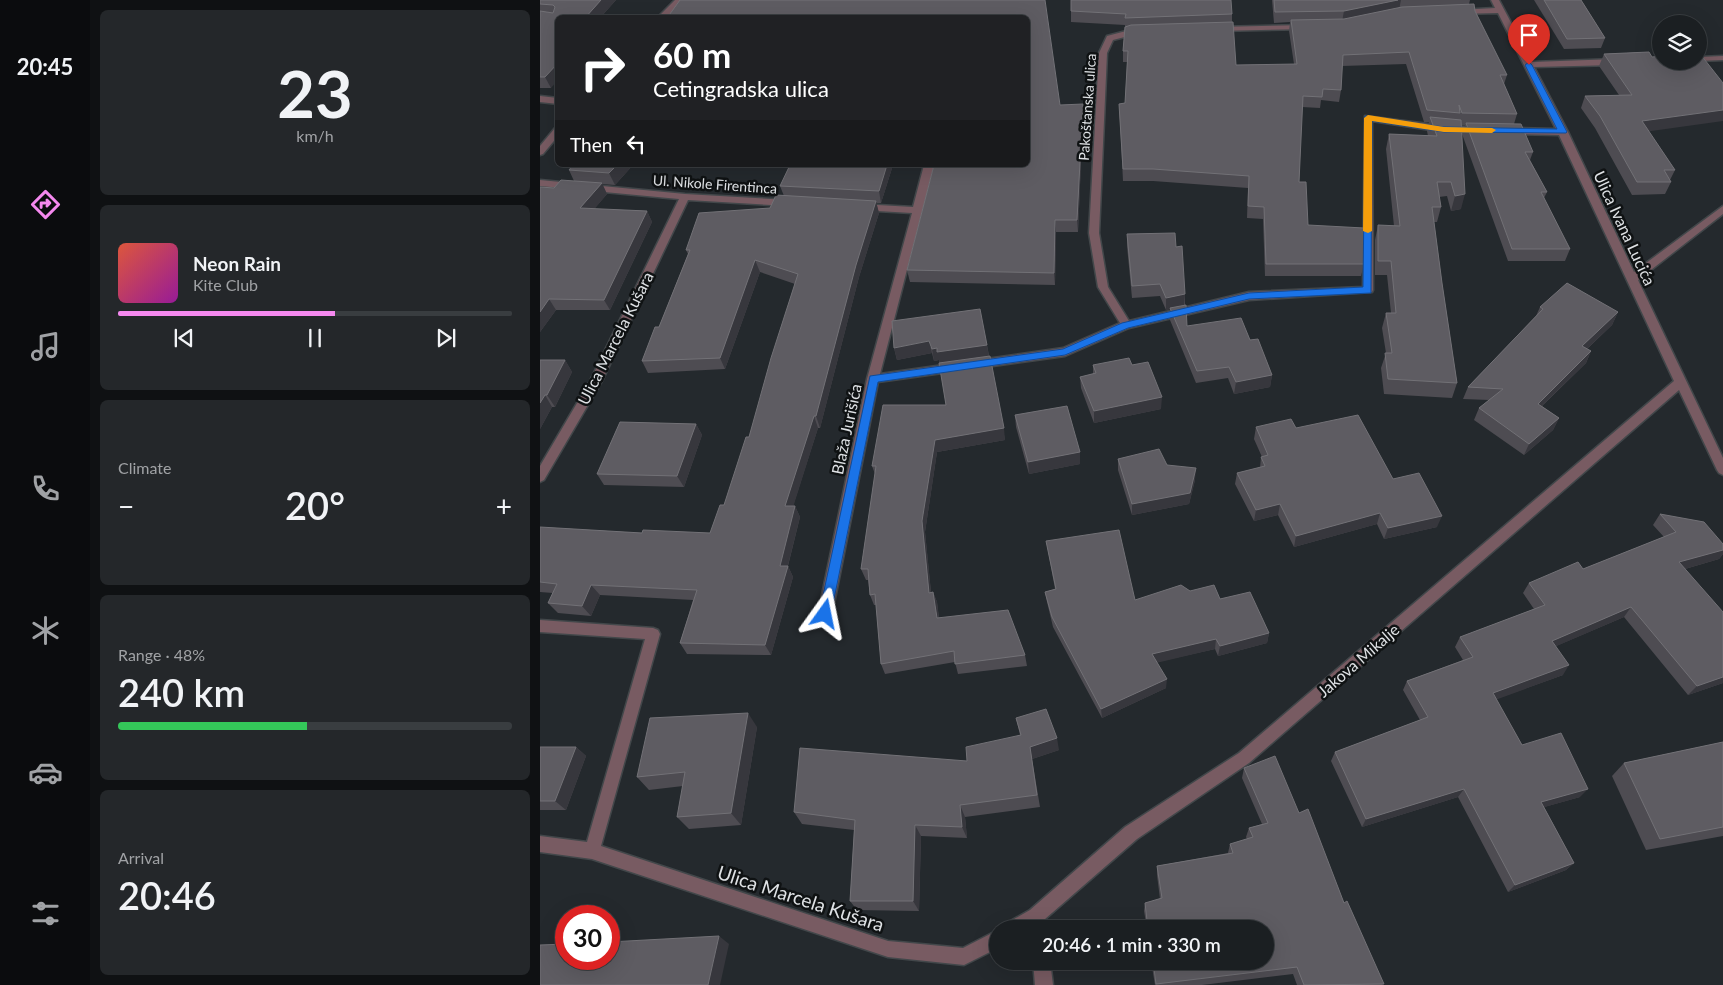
<!DOCTYPE html>
<meta charset="utf-8">
<style>
:root{--surface:#1b1f22;--page:#24272a;--text:#f1f3f6;--muted:#a0a2a5;--line:#393d40;--accent:#f589ef}
body{margin:0;font-family:Lato,sans-serif;background:var(--page);color:var(--text);height:100vh;display:flex;flex-direction:column;font-size:19px;white-space:nowrap}
*{box-sizing:border-box;margin:0}
p{font-size:16px;color:var(--muted)}
.icon{flex:none;width:28px;height:28px;fill:none;stroke:currentColor;stroke-width:2;stroke-linecap:round;stroke-linejoin:round}
.map{position:relative;flex:1;overflow:hidden}
.drawer{display:flex;flex-direction:column;gap:10px;padding:10px;background:#0f1113;width:450px}
.drawer>*{flex:none}
.banner{position:absolute;left:15px;top:15px;width:475px;height:152px;border-radius:8px;box-shadow:0 5px 20px #0002,0 0 0 1px var(--line);background:#202124;color:#fff;overflow:hidden}
.controls{position:absolute;left:1112px;top:15px;display:grid;gap:10px}
.controls a{display:grid;place-items:center;width:55px;height:55px;border-radius:50%;background:var(--surface);box-shadow:0 5px 20px #0002,0 0 0 1px var(--line);font-size:25px}
.speed{position:absolute;left:15px;top:905px;display:flex;gap:10px;font-size:25px;font-weight:700;text-align:center}
.speed>*{display:grid;place-content:center;width:65px;height:65px;border-radius:50%;background:var(--surface);box-shadow:0 5px 20px #0002,0 0 0 1px var(--line);line-height:1}
.speed .limit{border:8px solid #d22;background:#fff;color:#111}
.pin{position:absolute;display:grid;place-items:center;width:42px;height:42px;color:#fff;margin:-51px -21px;border-radius:50% 50% 50% 0;rotate:-45deg;box-shadow:0 0 5px #0007}
.pin .icon{rotate:45deg}
.me{position:absolute;width:55px;margin:-28px;rotate:12deg;stroke-linejoin:round;filter:drop-shadow(0 0 4px #0008)}
.turn{display:flex;align-items:center;gap:18px;height:105px;padding:0 15px;font-size:22px}
.turn .icon{width:65px;height:65px;stroke-width:2.5}
.turn b{display:block;font-size:35px;line-height:42px}
.then{display:flex;align-items:center;height:48px;padding:0 15px;background:#0003;gap:10px;font-size:19px}
.big{font-size:38px;font-weight:600;line-height:1.1}
.drawer .widget{flex:1;display:flex;flex-direction:column;justify-content:center;gap:8px;min-width:0;padding:0 18px;border-radius:8px;background:var(--page)}
.drawer .dial{align-items:center;gap:0}
.dial b{font-size:65px;line-height:1}
.song{display:flex;align-items:center;gap:15px}
.cover{width:60px;height:60px;border-radius:8px;background:linear-gradient(135deg,hsl(10 70% 55%),hsl(300 70% 35%))}
.played{height:5px;border-radius:2px;background:linear-gradient(90deg,var(--accent) 55%,var(--line) 55%)}
.keys{display:flex;justify-content:space-around;direction:ltr}
.heat{display:flex;justify-content:space-between;align-items:center;font-size:28px;direction:ltr}
.charge{height:8px;border-radius:4px;background:linear-gradient(90deg,#34c759 48%,var(--line) 0)}
.trip{position:absolute;left:449px;top:920px;width:285px;height:50px;border-radius:25px;background:var(--surface);box-shadow:0 5px 20px #0002,0 0 0 1px var(--line);font-weight:600;line-height:50px;text-align:center}
main{display:flex;flex:1;min-height:0}
.menu{display:flex;flex-direction:column;width:90px;justify-content:space-around;align-items:center;background:#0b0c0e;color:var(--muted)}
.menu .icon{width:35px;height:35px}
.menu .selected{color:var(--accent)}
.menu b{font-size:22px;color:var(--text)}
.map>svg:first-child{display:block}
</style>
<main>
<nav class="menu">
<b>20:45</b>
<svg class="icon selected" aria-label="directions" viewBox="0 0 24 24"><path d="M12 3l9 9-9 9-9-9zM9 14v-3h6M13 9l2 2-2 2"/></svg>
<svg class="icon" aria-label="music" viewBox="0 0 24 24"><path d="M9 18V5l10-2v13"/><circle cx="6" cy="18" r="3"/><circle cx="16" cy="16" r="3"/></svg>
<svg class="icon" aria-label="phone" viewBox="0 0 24 24"><path d="M5 4h4l2 5-3 2q2 4 5 5l2-3 5 2v4C11 20 4 13 5 4z"/></svg>
<svg class="icon" aria-label="climate" viewBox="0 0 24 24"><path d="M12 3v18M4 7l16 10M4 17L20 7"/></svg>
<svg class="icon" aria-label="car" viewBox="0 0 24 24"><path d="M5 17H2v-5l4-1 3-4h7l3 4 3 1v5h-3M9 17h6M6 11h13"/><circle cx="7" cy="17" r="2"/><circle cx="17" cy="17" r="2"/></svg>
<svg class="icon" aria-label="filters" viewBox="0 0 24 24"><path d="M4 7h16M4 17h16"/><circle cx="9" cy="7" r="2"/><circle cx="15" cy="17" r="2"/></svg>
</nav>
<section class="drawer">
<div class="widget dial"><b>23</b><p>km/h</p></div>
<div class="widget">
<div class="song"><i class="cover"></i><div><b>Neon Rain</b><p>Kite Club</p></div></div>
<div class="played"></div>
<div class="keys"><svg class="icon" aria-label="previous" viewBox="0 0 24 24"><path d="M18 5L8 12l10 7zM5 5v14"/></svg><svg class="icon" aria-label="pause" viewBox="0 0 24 24"><path d="M8 5v14M16 5v14"/></svg><svg class="icon" aria-label="next" viewBox="0 0 24 24"><path d="M6 5l10 7-10 7zM19 5v14"/></svg></div>
</div>
<div class="widget"><p>Climate</p>
<div class="heat"><a>−</a><b class="big">20°</b><a>+</a></div>
</div>
<div class="widget"><p>Range · 48%</p><b class="big">240 km</b><div class="charge"></div></div>
<div class="widget"><p>Arrival</p><b class="big">20:46</b></div>
</section>
<div class="map">
<svg width="1183" height="985" viewBox="0 0 1183 985">
<rect width="100%" height="100%" fill="#24292d"/>
<g fill="none" stroke-linecap="round" stroke-linejoin="round">
<!-- street casing -->
<g stroke="#42474a" stroke-width="3">
<g id="street">
<path d="M135,0h8l-17,18h-9z"/>
<path d="M951,0h8l33,62 84,-3 4,3 -4,3 -82,2 34,65 66,140 89,-66v8l-85,66 85,178v17l-4,-2 -2,-3 -38,-80 -430,373 -112,76 -92,80v10h-40l2,-6 23,-13 95,-83 114,-74 435,-372 -115,-246 -51,-1 -5,-3 5,-3 48,1 -58,-116 -40,1 -4,-2 4,-2 37,-2z"/>
<path d="M767,25l4,2 -1,2 -93,2 -4,-2 4,-2z"/>
<path d="M590,30h10l4,2 -31,8 -6,13 -8,180 9,54 21,34 120,-29 114,-5 2,-171 79,10 36,1 4,3 -4,3 -36,-1 -72,-11 1,169 -1,2 -123,8 -120,28 -64,28 -187,26 -46,232 -2,4 -5,2 -5,-2 -2,-4 49,-235 45,-166 -52,-3 -5,-3 5,-3 53,3 11,-42h10l-54,209 183,-26 57,-25 -22,-36 -9,-54 10,-180 8,-17z"/>
<path d="M1183,56v4l-24,1h-1l1,-4z"/>
<path d="M0,96l18,2v6l-18,-2z"/>
<path d="M18,127v9l-15,18 -3,1v-9l15,-18z"/>
<path d="M0,180l145,14 103,6 5,3 -5,3 -100,-6 -86,181 -58,99 -4,2v-16l50,-85 89,-182 -139,-13z"/>
<path d="M0,620l113,8 5,2 2,4 -59,212 287,95 75,7 35,-18v18l-34,17 -76,-8 -296,-98 -52,-7v-16l47,6 58,-203 -105,-7z"/>
<path d="M493,961h17l3,24h-18z"/>
</g>
</g>
<!-- street -->
<use href="#street" fill="#785b62" fill-rule="evenodd"/>
</g>
<!-- wall -->
<g fill="#4e4c52">
<path d="M0,0h76l-16,18h-42l-7,70h-11z"/>
<path d="M732,0h198l-1,4 6,7 32,64 -3,9 13,30 -3,10 19,28 -3,8 17,32 -3,6 26,51 -5,12h-57l-46,-127 3,-9h-4v84l-10,2 -4,-15 -8,1 2,10 -4,15h-3l8,61 15,100 -5,15 -68,-4 -3,-26 5,-15 -4,-25 4,-15h5l-4,-38h-12v-35l3,-15 16,1 -8,-77 3,-15 39,2 -1,-5 2,-9h-5l-18,-58 -64,2 -1,24 -2,12 -18,-2 -1,8 -18,-1 -3,75 9,43 56,39 -3,12h-96l-2,-57 -16,-1 1,-30 -95,-7h-30l-4,-77 6,-1 2,-41h-4v-11l2,-26 -54,-3v-11l161,3v8l4,43 58,-1 -5,-33 1,-9 -16,1z"/>
<path d="M994,0h47l24,38 -4,10 -37,1z"/>
<path d="M1109,52v80l26,38 -5,10 1,2 -6,12 -33,1 -37,-67 -14,-20 4,-12 34,-1 -20,-29 5,-12z"/>
<path d="M520,105l23,11 -5,116h-22l-1,53 -145,-3 -3,-12z"/>
<path d="M93,165l-18,20 -13,-1 5,10 -13,15 53,2 5,11 -42,88h-54l-16,22 14,-144 20,-7 -5,-11z"/>
<path d="M353,165l-12,38h-5l3,10 -20,64 -39,151h-2l-25,78h2l5,11 -12,49 5,11 -22,78 -84,-1 -7,-11 13,-43 -93,-5 -9,21 -33,-3 -10,-10 5,-10 -13,-1v-65l102,6h68l14,-28 25,-68 46,-153 -35,-12 -35,97 -77,4 -6,-12 17,-34 29,-73 -2,-4 84,-42 14,-12 -4,-10z"/>
<path d="M587,234l49,13 9,47v11l2,21 63,14 22,35 -2,12 -36,7 -6,-16 -32,5 -26,-63v-11l-4,1 -6,-14 -28,2 -5,-52z"/>
<path d="M1000,307l78,5 -6,13 -25,24 4,2 -5,12 -44,43 17,12 -6,12 -29,25 -50,-35 5,-12 10,-8 -26,-1 5,-12 68,-71z"/>
<path d="M447,345l18,95 -68,12 -12,80 6,60h2l4,10 2,16 86,37 2,11 -69,8 -3,-12 -70,12 -4,-10 -5,-59h-2l-4,-10 -2,-15h-2l-5,-11 14,-95 -3,-8 74,-61 -7,-45 -5,1 -2,-8 -35,7 -3,-12z"/>
<path d="M0,360h25l7,12 -17,35h-3l-12,22z"/>
<path d="M553,365h39l29,44 -67,14 -13,-35 -1,-11 13,-3z"/>
<path d="M475,415l65,37v12l-51,10 -13,-47z"/>
<path d="M156,424l6,11 -18,52 -80,-2 -7,-11z"/>
<path d="M716,427l40,1 97,51 44,48 -53,12 -7,-15 -83,23 -16,-32 -24,6 -19,-37 2,-11 23,-5 1,-11h1l-8,-18z"/>
<path d="M578,459l49,6 28,15 -6,24 -57,11 -14,-45z"/>
<path d="M1120,514l63,30v10l-4,5 -34,10 38,114 -35,12 -64,-78 -68,29 7,29 -67,24 26,46 58,52 -36,10 30,56 -8,7 -58,22 -50,-95 -96,30 -31,-66 4,-9 85,-32 -17,-30 4,-9 56,-21 -8,-13 5,-10 74,-28 -11,-16 6,-10 54,-14 81,-32 -11,-12z"/>
<path d="M506,541l89,59 55,-9 30,8 49,34 -2,10 -49,13 -3,-7 -58,13 9,26 -64,30 -49,-91 -6,-25 -2,-10 10,-3 -7,-38z"/>
<path d="M476,718l43,32 -27,9 8,48 -75,10 2,21 -46,-2 -2,75 -62,-1 -7,-9 4,-71 -52,-6 -8,-12 173,-51 53,-26z"/>
<path d="M217,727l-16,98 -52,4 -12,-12 6,-31 -34,4 -12,-13z"/>
<path d="M1183,742v94l-77,14 -34,-74 12,-13z"/>
<path d="M0,747h36l10,9 -20,54h-26z"/>
<path d="M704,768l55,45 45,90 39,82h-86l-4,-11 -91,11h-47l-4,-24h114v-32h-118l-3,-18 1,-8 15,-4 -3,-24v-9l71,-13 2,-9 17,-5 -1,-2 3,-9 13,-4 -20,-46z"/>
</g>
<!-- shaded-wall -->
<g fill="#37373d">
<path d="M61,0h15l-16,18h-15z"/>
<path d="M858,0h3l-2,10 -57,12 2,-11z"/>
<path d="M18,63v17l-7,8 -6,-11z"/>
<path d="M543,104v12l-5,116 -1,-12z"/>
<path d="M1183,110v11l-86,12 5,-12z"/>
<path d="M77,165h16l-18,20 -6,-12z"/>
<path d="M347,165h6l-12,38 -2,-12z"/>
<path d="M62,183l5,11 -21,25 -6,-11z"/>
<path d="M925,194l-4,15 -10,2 4,-15z"/>
<path d="M336,201l3,12 -20,64 -39,151 -4,-12 40,-151z"/>
<path d="M107,211l5,11 -42,88 -6,-10z"/>
<path d="M515,220l1,12 -1,53 -1,-12z"/>
<path d="M215,260l5,12 -35,97 -5,-11z"/>
<path d="M645,294l-1,12 -18,4v-12z"/>
<path d="M9,299l7,11 -16,22v-20z"/>
<path d="M1078,312l-6,13 -35,33 5,-12z"/>
<path d="M389,341l3,12 -35,7 -3,-12z"/>
<path d="M447,345l2,12 -49,7 -1,-4 -5,1 -2,-12 5,-1z"/>
<path d="M1051,351l-5,12 -54,52 6,-11z"/>
<path d="M25,360l7,12 -17,35 -8,-12z"/>
<path d="M732,375l-2,12 -36,7 2,-12z"/>
<path d="M5,395l7,12 -12,22v-26z"/>
<path d="M622,397l-1,12 -67,14v-12z"/>
<path d="M274,416l4,12 -28,89 -5,-11z"/>
<path d="M1019,418l-6,12 -29,25 5,-11z"/>
<path d="M156,424l6,11 -18,52 -7,-11z"/>
<path d="M464,428l1,12 -68,12 -12,80 7,71 -3,-10 -7,-72 13,-81z"/>
<path d="M540,452v12l-51,10 -1,-12z"/>
<path d="M656,468l-1,12 -6,24 -57,11v-11z"/>
<path d="M740,504l-2,11 -24,6 2,-11z"/>
<path d="M255,506l5,11 -13,52 1,-3 5,11 -22,78 -6,-10 15,-79z"/>
<path d="M840,513l-3,11 -83,23 2,-11z"/>
<path d="M902,516l-5,11 -53,12 4,-11z"/>
<path d="M1183,550v4l-4,5 -48,14 8,-11z"/>
<path d="M51,585l9,10 -9,21 -9,-10z"/>
<path d="M393,592l4,10 3,27 -3,-11z"/>
<path d="M1091,607l-7,10 -79,34 7,-10z"/>
<path d="M729,633l-2,10 -49,13 2,-10z"/>
<path d="M676,639l-1,10 -63,15v-10z"/>
<path d="M1029,665l-6,10 -76,28 6,-10z"/>
<path d="M1183,677v6l-35,12 9,-9z"/>
<path d="M627,679l-1,9 -64,30 -1,-9z"/>
<path d="M208,713l9,14 -16,98 -10,-12z"/>
<path d="M517,738l2,12 -27,9 8,48 -10,-60z"/>
<path d="M36,747l10,9 -20,54 -11,-9z"/>
<path d="M924,789l-6,8 -96,30 4,-8z"/>
<path d="M1048,789l-8,8 -46,13 7,-8z"/>
<path d="M420,805l5,12 2,21 -5,-11z"/>
<path d="M375,825l6,11 -2,75 -6,-10z"/>
<path d="M1034,863l-8,7 -58,22 7,-7z"/>
<path d="M179,936l10,8 -9,41h-12z"/>
</g>
<!-- building -->
<g fill="#5e5c62" stroke="#727176">
<path d="M0,0h61l-16,18h-27v45l-13,14h-5v-66l13,2 2,-6 -2,-2 -13,-1z"/>
<path d="M140,0h365l15,105 23,-1 -6,116h-22l-1,53 -147,-3 27,-105h94v-147h-361z"/>
<path d="M531,0h160l1,14 -107,4 1,-4 -55,-3z"/>
<path d="M734,0h124l-54,11 -69,1z"/>
<path d="M1004,0h37l24,38 -38,1z"/>
<path d="M934,4l1,7 32,64h-7l17,39 -55,-1 -3,-8 1,8 -33,-3 -18,-58 -66,3 -2,35 -18,-1 -1,8 -19,-1 -4,86h7l2,43 56,3v36h-98l-2,-57 -16,-1 1,-30 -96,-7h-30l-4,-65 6,-1 3,-52h-5l2,-24 6,-2 102,-3 3,43 61,-1 -6,-44 53,-1 58,-12z"/>
<path d="M1109,52l3,5 9,-1v5h38v-6h2l22,28v27l-81,11 33,49h-11l7,12h-34l-37,-66 -15,-20 47,-1 -28,-41z"/>
<path d="M890,117l31,3 4,74 -10,2 -4,-14h-14l4,25h-9l10,76 15,100 -69,-4 -3,-26h7l-6,-40h10l-5,-52h-13v-36l22,1 -11,-92 48,2z"/>
<path d="M926,123l55,1 12,28h-8l22,40h-6l29,57h-58z"/>
<path d="M33,165h44l-8,8 -40,-3z"/>
<path d="M250,165h97l-8,26 -99,-5z"/>
<path d="M21,180l41,3 -22,25 67,3 -43,89 -55,-1 -9,13v-125l14,1z"/>
<path d="M236,195l100,6 -20,64 -40,151h-2l-29,90h10l-15,60h8l-23,79 -85,-2 17,-53 -106,-5 -9,21 -34,-3 9,-19 -17,-2v-55l102,6 1,-3 67,3 10,-28h4l22,-68h3l22,-79 27,-84 -43,-14 -35,98 -78,3 13,-34h4l31,-77h-4l13,-37 71,-5z"/>
<path d="M635,233l1,14 6,-1 3,48 -19,4 -6,-14 -28,2 -5,-52z"/>
<path d="M1027,283l51,29 -36,34 9,5 -53,53 21,14 -30,26 -50,-36 24,-19 -35,-2 75,-78 -3,-2z"/>
<path d="M646,305l1,21 54,-8 9,22 8,-1 14,36 -36,7 -7,-15 -32,4 -27,-63z"/>
<path d="M440,309l7,36 -50,7v-4l-5,1 -3,-8 -35,7 -2,-27z"/>
<path d="M450,356l14,72 -69,12 -13,81 7,72 4,-1 4,26 71,-8 17,45 -70,9 -1,-13 -73,13 -6,-70 -5,1 -2,-26h-7l15,-103h-4l11,-61h63l-7,-42z"/>
<path d="M589,358l3,7 16,-3 14,35 -68,14 -14,-34 16,-4 -3,-8z"/>
<path d="M0,360h25l-18,35h-2l-5,8z"/>
<path d="M527,406l13,46 -52,10 -13,-47z"/>
<path d="M818,415l35,64 26,-6 23,43 -54,12 -8,-15 -84,23 -16,-32 -24,6 -19,-37 28,-7 -4,-9 7,-2 -12,-28 35,-8 5,9z"/>
<path d="M80,422l76,2 -19,52 -80,-2z"/>
<path d="M619,449l8,16 29,3 -6,25 -58,11 -14,-45z"/>
<path d="M1120,514l44,8 19,22v6l-44,12 44,50v65l-26,9 -66,-79 -79,34 17,24 -76,28 29,52 39,-12 27,56 -47,13 33,61 -59,22 -51,-96 -98,30 -31,-67 93,-35 -21,-36 66,-24 -13,-20 85,-32 -16,-22 49,-21 5,7 93,-37z"/>
<path d="M579,530l16,70 46,-15 9,6 24,-6 6,14 30,-7 19,41 -49,13 -4,-7 -64,15 15,25 -66,30 -49,-92 -7,-25 11,-3 -10,-48z"/>
<path d="M506,709l11,29 -27,9 7,48 -77,10 2,22 -47,-2 -2,76h-63l5,-81 -61,-8 6,-64 167,13 -1,-14 55,-12 -5,-17z"/>
<path d="M208,713l-17,100 -54,4 8,-45 -48,5 13,-59z"/>
<path d="M1183,742v85l-63,12 -36,-76z"/>
<path d="M0,747h36l-21,54h-15z"/>
<path d="M735,756l24,57 9,-4 36,94 3,-2 37,83 -80,1 -7,-18 -141,17 -3,-23h112v-32h-117l-3,-26 17,-5 -5,-32 76,-13 -3,-9 23,-7 -4,-9 19,-5 -24,-55z"/>
<path d="M179,936l-11,49h-168v-40l26,-1v15h43v-17z"/>
</g>
<!-- route -->
<path fill="#1a73e8" stroke="#114b97" d="M989,62l3,3 35,67 -1,1 -122,-1 -72,-11 -1,172 -122,6 -121,29 -63,27 -187,27 -47,232 -1,3 -5,2 -4,-2 -2,-3 51,-238 193,-27 59,-26 127,-30 114,-6 2,-171 79,11 113,2 -32,-64z"/>
<!-- slow -->
<path fill="#f59e0b" d="M828,115l76,12 48,1 4,2 -4,3 -48,-1 -72,-11v110l-4,2 -5,-2 1,-113z"/>
<g text-anchor="middle" dominant-baseline="central" stroke-width="5" stroke-linejoin="round" paint-order="stroke">
<!-- far-street labels -->
<g font-size="14" fill="#dfe2e5" stroke="#0f1213">
<text transform="translate(547 107) rotate(-86)">Pakoštanska ulica</text>
<text transform="translate(175 184) rotate(4)">Ul. Nikole Firentinca</text>
</g>
<!-- street labels -->
<g font-size="16" fill="#dfe2e5" stroke="#0f1213">
<text transform="translate(1085 228) rotate(65)">Ulica Ivana Lucića</text>
<text transform="translate(75 338) rotate(-63)">Ulica Marcela Kušara</text>
<text transform="translate(306 429) rotate(-78)">Blaža Jurišića</text>
<text transform="translate(818 660) rotate(-41)">Jakova Mikalje</text>
</g>
<!-- near-street labels -->
<g font-size="19" fill="#dfe2e5" stroke="#0f1213">
<text transform="translate(261 898) rotate(18)">Ulica Marcela Kušara</text>
</g>
</g>
</svg>
<div class="controls">
<a><svg class="icon" aria-label="layers" viewBox="0 0 24 24"><path d="M12 4l9 5-9 5-9-5zM3 14l9 5 9-5"/></svg></a>
</div>
<div class="speed"><div class="limit">30</div></div>
<div class="pin" style="left:989px;top:65px;background:#d93025"><svg class="icon" aria-label="arrive" viewBox="0 0 24 24"><path d="M6 21V4h12l-3 4 3 4H6"/></svg></div>
<svg class="me" style="left:285px;top:614px" viewBox="-20 -20 40 40"><path d="M0-17L14 15 0 8-14 15z" fill="#1a73e8" stroke="#fff" stroke-width="4"/></svg>
<div class="trip">20:46 · 1 min · 330 m</div>
<div class="banner">
<div class="turn"><svg class="icon" aria-label="right" viewBox="0 0 24 24"><path d="M7 20v-9h11M14 6l5 5-5 5"/></svg><div><b>60 m</b>Cetingradska ulica</div></div>
<div class="then">Then<svg class="icon" aria-label="left" viewBox="0 0 24 24"><path d="M17 20v-9H6M10 6l-5 5 5 5"/></svg></div>
</div>
</div>
</main>
